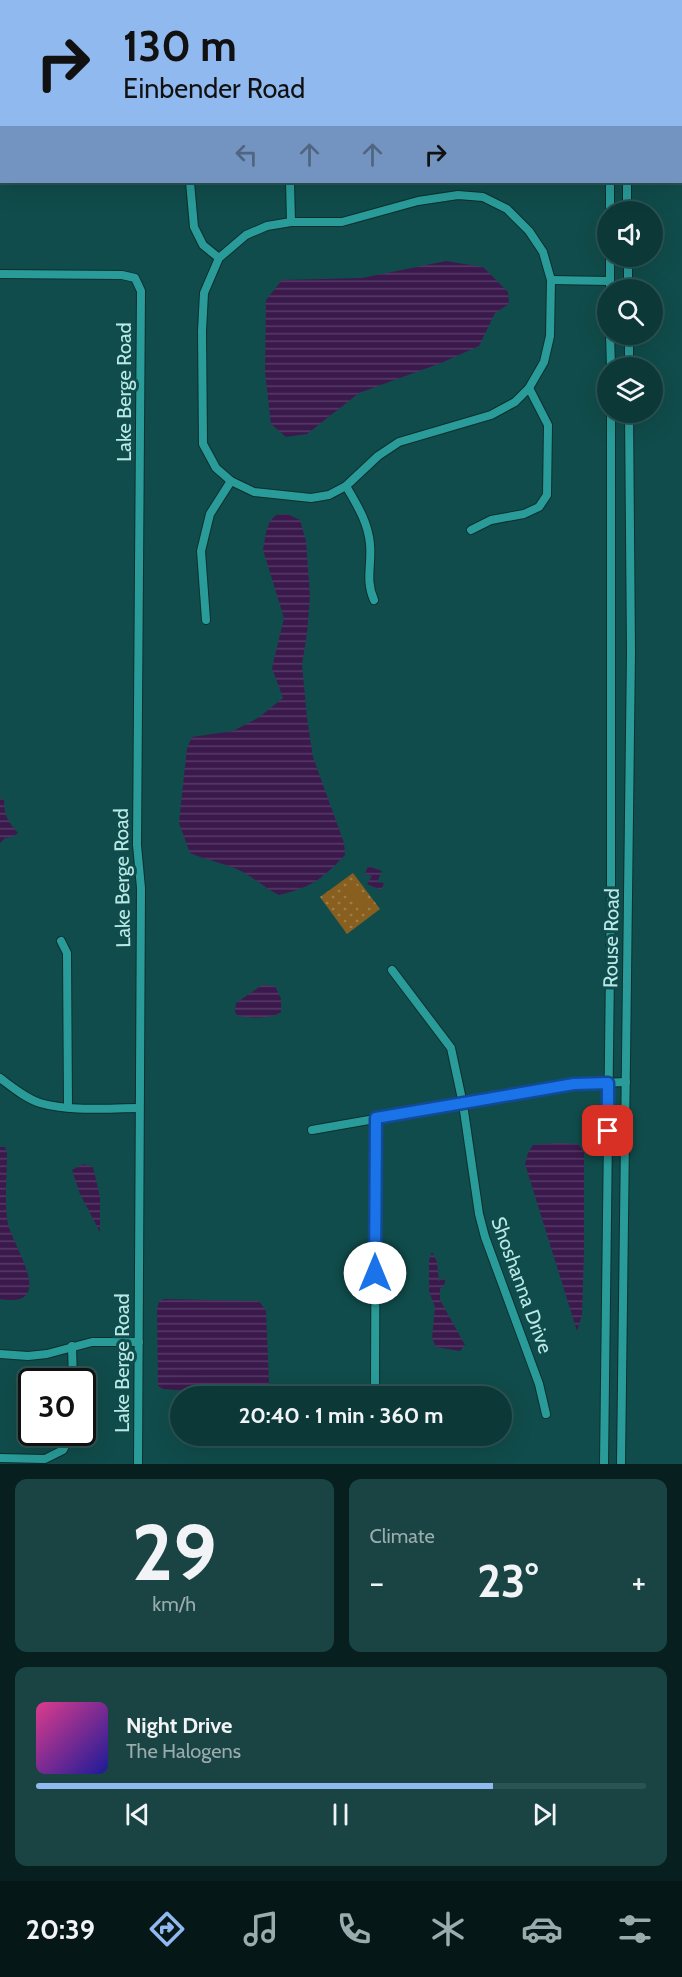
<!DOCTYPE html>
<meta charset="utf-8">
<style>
:root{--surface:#0c3938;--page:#1a4443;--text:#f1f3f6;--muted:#9aacae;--line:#2c5353;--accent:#90b9f0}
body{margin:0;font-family:Cabin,sans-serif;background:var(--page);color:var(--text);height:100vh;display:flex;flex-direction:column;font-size:22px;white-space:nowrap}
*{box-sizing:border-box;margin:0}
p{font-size:20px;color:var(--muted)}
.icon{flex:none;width:33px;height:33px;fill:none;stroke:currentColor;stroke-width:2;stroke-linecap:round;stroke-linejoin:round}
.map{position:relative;height:1464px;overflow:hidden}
.drawer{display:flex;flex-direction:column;gap:15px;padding:15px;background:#071f1f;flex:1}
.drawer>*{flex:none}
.hud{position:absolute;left:0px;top:0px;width:682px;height:183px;box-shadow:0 6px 24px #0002,0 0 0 2px var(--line);background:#90b9f0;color:#111;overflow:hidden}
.controls{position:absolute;left:597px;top:201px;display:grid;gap:12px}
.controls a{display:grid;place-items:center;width:66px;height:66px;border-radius:50%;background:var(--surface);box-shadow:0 6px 24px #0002,0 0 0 2px var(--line);font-size:30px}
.speed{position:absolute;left:18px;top:1368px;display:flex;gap:12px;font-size:30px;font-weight:700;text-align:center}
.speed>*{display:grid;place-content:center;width:78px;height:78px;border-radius:50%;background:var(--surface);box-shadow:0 6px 24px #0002,0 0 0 2px var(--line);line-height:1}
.speed .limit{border:3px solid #111;border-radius:9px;background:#fff;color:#111}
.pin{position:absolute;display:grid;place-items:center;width:51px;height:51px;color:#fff;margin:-26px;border-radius:12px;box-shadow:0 3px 9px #0006}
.me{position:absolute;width:66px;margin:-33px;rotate:0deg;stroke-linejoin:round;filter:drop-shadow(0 0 4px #0008)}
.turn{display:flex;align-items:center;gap:21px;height:126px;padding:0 24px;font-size:27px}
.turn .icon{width:78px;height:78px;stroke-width:2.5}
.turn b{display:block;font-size:42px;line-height:51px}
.lanes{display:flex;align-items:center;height:57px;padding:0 24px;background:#0003;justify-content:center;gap:30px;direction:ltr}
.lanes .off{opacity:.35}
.big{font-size:45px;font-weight:700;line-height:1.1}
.drawer .tile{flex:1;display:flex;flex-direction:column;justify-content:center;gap:9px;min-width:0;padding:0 21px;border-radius:12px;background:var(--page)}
.drawer .dial{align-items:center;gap:0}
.dial b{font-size:78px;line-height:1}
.song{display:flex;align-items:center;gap:18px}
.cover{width:72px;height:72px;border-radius:9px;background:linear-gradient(135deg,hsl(330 70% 55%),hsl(240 70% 35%))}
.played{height:6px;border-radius:3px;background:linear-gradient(90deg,var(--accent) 75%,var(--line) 75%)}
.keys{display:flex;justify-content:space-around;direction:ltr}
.heat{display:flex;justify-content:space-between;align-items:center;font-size:33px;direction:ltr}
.drawer .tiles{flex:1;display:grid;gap:15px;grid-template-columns:1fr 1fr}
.tile:last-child{grid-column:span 2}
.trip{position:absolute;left:170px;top:1386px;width:342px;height:60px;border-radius:30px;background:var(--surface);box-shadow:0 6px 24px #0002,0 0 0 2px var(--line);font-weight:700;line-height:60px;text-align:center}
.dock{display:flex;height:96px;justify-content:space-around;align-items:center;background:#051716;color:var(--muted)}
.dock .icon{width:42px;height:42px}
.dock .active{color:var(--accent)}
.dock b{font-size:27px;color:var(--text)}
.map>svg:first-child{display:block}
</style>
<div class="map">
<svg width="682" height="1464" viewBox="0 0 682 1464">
<defs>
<pattern id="green-dots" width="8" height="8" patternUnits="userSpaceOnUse" patternTransform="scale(1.5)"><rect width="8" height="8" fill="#895f20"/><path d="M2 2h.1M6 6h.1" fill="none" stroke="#9c7e4b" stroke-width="1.8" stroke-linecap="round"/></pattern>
<pattern id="water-rules" width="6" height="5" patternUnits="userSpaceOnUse" patternTransform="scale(1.5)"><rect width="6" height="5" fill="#3b194c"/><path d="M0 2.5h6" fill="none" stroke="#553a66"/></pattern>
</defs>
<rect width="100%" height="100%" fill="#104c4b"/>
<!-- green -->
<path fill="url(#green-dots)" d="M353,873l27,36 -33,25 -27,-37z"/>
<!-- pitch -->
<path fill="#895f20" d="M354,882l18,23 -10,8 -18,-24z"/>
<!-- water -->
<g fill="url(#water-rules)">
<path d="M446,261l37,6 25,25 1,12 -14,9 -16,33 -38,17 -82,30 -52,41 -21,3 -15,-13 -6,-52 1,-72 16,-20 80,-2z"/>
<path d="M287,514l13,6 6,21 4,55 -3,38 -5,30 5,54 6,39 31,86 1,12c-23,24 -33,32 -66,40 -14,-7 -26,-18 -40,-25 -15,-7 -33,-10 -49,-17l-11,-30 8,-75 5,-11 41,-6 25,-13 25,-20 -11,-30 12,-50 -21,-68 3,-18 4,-11 6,-6z"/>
<path d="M0,798l4,2c0,15 4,22 14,33l-6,4 -7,1 -5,5z"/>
<path d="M368,866l14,5 -5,11 7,1 -3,7 -14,-6 5,-8 -7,-2z"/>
<path d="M262,985l13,1 6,13v13c-10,7 -32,7 -44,3l-2,-3 1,-9z"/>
<path d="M558,1143l20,1 6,8v100l-2,63 -5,16 -52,-167 3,-11 5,-8z"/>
<path d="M0,1147h5l2,6c0,20 -3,52 1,71 5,22 50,85 -8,75z"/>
<path d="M83,1164l10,3 7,30v35l-20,-38 -8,-24z"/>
<path d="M432,1252l5,10 2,19 6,-3v5l-5,6v11l25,45 -5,6 -24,-4 -4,-9 3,-31 -6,-16v-31z"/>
<path d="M164,1299l95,2 7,10 3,72 -5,8 -27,4 -74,-6 -5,-3 -1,-77 2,-8z"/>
</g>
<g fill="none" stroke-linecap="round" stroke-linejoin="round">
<!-- minor casing -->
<g stroke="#0c2f2e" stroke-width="10">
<g id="minor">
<path d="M429,0l1,2"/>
<path d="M613,2v-2"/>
<path d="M630,2v-2"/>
<path d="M190,182l4,45 9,18 16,13"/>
<path d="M290,182l1,40"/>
<path d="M458,195l25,2 24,12 22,22 14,21 8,28 -1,56 -6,26 -15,26 -14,14 -24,13 -92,27 -21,14 -32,30 -17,9 -18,3 -57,-6 -23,-11 -15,-13 -13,-24 -1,-113 2,-38 15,-35 27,-23 21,-9 24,-4h51l76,-21z"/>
<path d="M610,212v-30"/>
<path d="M627,212v-30"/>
<path d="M610,256v34"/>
<path d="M628,256v34"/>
<path d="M0,274l122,1 13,3 6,13 -4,554 4,43 -3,576"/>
<path d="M551,280l59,1"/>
<path d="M610,334l1,34"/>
<path d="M629,334v34"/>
<path d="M346,486c11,19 22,36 24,58 2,21 -5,36 4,56"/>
<path d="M471,530l20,-10 33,-6 15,-7 8,-12 1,-70 -19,-37"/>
<path d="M206,620l-5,-69 9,-37 21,-33"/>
<path d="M61,941l6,12 1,154"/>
<path d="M392,970l59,78 12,56 16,110 6,23 54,147 7,30"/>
<path d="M0,1078c12,9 25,20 40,25 31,9 68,5 99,5"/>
<path d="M312,1130l262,-46 52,-2"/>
<path d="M72,1346l1,36"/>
<path d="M0,1354l28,2 19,-2 45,-12h47"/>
<path d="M375,1384l1,-266"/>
<path d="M0,1458l45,1 18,-9 9,-18"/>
<path d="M604,1464l7,-577v-475"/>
<path d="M621,1464l10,-812 -2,-240"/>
</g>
</g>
<!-- minor -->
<use href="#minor" stroke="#299c99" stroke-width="8"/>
</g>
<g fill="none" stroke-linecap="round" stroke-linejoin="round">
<!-- route casing -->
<g stroke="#114b97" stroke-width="15">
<path id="route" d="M375,1273l1,-155 198,-34 34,-1v48"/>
</g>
<!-- route -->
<use href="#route" stroke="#1a73e8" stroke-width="10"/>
</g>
<g text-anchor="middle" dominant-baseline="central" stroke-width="6" stroke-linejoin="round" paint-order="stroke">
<!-- street labels -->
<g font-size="20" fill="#b9e9e6" stroke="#104c4b">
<text transform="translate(124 392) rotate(-90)">Lake Berge Road</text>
<text transform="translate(122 878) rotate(-91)">Lake Berge Road</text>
<text transform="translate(611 938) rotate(-89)">Rouse Road</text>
<text transform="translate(522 1285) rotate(70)">Shoshanna Drive</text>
<text transform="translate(122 1363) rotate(-90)">Lake Berge Road</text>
</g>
</g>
</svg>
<div class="controls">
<a><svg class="icon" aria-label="sound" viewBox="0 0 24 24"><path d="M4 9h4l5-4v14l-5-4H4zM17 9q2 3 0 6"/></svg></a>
<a><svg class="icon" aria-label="search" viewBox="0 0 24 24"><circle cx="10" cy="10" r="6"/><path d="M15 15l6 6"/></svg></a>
<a><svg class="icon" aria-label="layers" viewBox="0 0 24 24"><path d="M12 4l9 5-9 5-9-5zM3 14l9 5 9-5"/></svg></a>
</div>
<div class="speed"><div class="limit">30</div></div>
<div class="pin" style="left:608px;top:1131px;background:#d93025"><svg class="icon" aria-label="arrive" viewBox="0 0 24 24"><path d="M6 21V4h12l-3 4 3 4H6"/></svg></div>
<svg class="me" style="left:375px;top:1273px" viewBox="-20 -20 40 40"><circle r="19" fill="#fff"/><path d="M0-13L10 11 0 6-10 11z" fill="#1a73e8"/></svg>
<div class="trip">20:40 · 1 min · 360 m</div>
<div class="hud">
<div class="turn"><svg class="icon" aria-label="right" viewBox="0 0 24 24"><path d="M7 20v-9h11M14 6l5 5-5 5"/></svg><div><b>130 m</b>Einbender Road</div></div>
<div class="lanes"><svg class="icon off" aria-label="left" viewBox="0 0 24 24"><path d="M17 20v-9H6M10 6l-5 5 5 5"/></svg><svg class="icon off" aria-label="ahead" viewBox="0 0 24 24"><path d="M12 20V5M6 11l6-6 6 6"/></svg><svg class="icon off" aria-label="ahead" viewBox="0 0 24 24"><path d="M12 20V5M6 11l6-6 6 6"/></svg><svg class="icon" aria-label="right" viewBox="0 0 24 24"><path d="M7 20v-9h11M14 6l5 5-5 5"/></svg></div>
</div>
</div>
<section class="drawer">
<div class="tiles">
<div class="tile dial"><b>29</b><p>km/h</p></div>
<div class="tile"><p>Climate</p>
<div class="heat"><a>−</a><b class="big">23°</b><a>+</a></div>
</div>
<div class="tile">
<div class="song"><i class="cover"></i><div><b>Night Drive</b><p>The Halogens</p></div></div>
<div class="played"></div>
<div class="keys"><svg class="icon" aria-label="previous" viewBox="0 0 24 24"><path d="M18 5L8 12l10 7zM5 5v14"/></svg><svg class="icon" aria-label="pause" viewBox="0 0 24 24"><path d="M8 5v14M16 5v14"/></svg><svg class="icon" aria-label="next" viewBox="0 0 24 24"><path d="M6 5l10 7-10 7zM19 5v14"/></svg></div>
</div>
</div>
</section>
<nav class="dock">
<b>20:39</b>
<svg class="icon active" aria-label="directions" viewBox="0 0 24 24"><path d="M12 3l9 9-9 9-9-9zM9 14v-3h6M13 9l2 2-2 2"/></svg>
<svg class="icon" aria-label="music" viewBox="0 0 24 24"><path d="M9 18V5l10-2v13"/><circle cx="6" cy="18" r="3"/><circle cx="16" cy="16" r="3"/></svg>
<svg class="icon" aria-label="phone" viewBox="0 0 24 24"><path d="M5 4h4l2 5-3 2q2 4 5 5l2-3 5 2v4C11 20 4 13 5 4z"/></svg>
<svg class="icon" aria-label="climate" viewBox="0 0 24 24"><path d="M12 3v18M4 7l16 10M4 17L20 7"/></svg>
<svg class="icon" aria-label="car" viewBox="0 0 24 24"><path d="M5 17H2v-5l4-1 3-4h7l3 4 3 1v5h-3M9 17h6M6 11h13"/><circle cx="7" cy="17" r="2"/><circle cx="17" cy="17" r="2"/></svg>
<svg class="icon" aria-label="filters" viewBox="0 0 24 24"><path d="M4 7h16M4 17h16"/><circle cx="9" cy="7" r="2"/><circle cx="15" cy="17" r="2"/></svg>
</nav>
